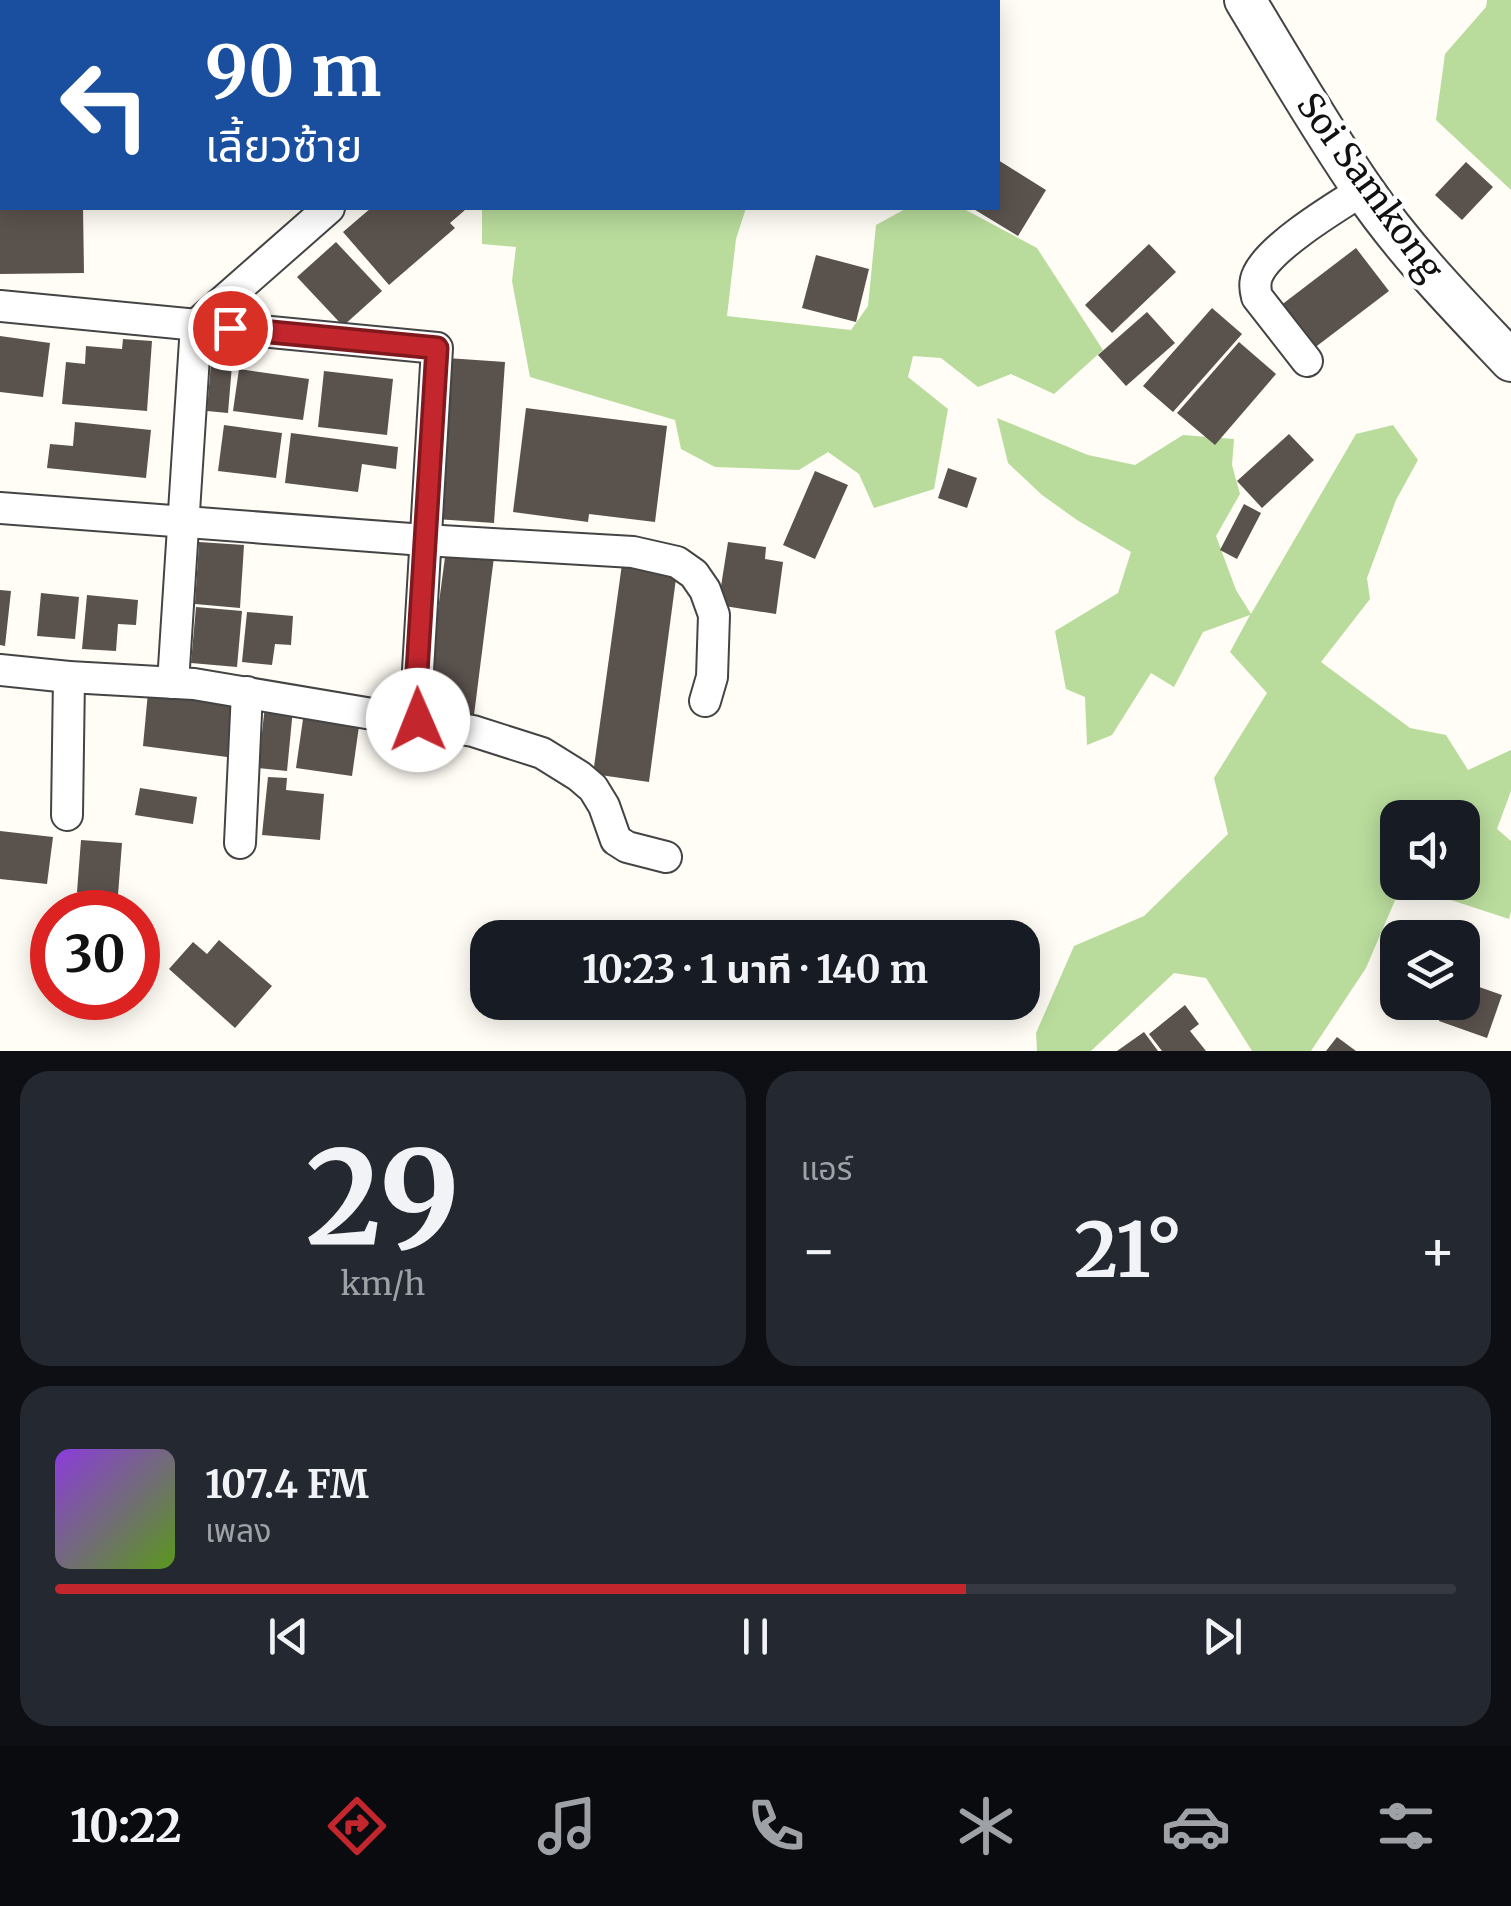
<!DOCTYPE html>
<html lang="th">
<meta charset="utf-8">
<style>
:root{--surface:#171b24;--page:#242831;--text:#f1f3f6;--muted:#9ea1a6;--line:#363941;--accent:#c4262e}
body{margin:0;font-family:Merriweather,"Noto Sans Thai",serif;background:var(--page);color:var(--text);height:100vh;display:flex;flex-direction:column;font-size:38px;white-space:nowrap}
*{box-sizing:border-box;margin:0}
p{font-size:32px;color:var(--muted)}
.icon{flex:none;width:55px;height:55px;fill:none;stroke:currentColor;stroke-width:2;stroke-linecap:round;stroke-linejoin:round}
.map{position:relative;height:1051px;overflow:hidden}
.panel{display:flex;flex-direction:column;gap:20px;padding:20px;background:#0d0f14;flex:1}
.panel>*{flex:none}
.guide{position:absolute;left:0px;top:0px;width:1000px;height:210px;box-shadow:0 5px 25px #0003;background:#1a4fa0;color:#fff;overflow:hidden}
.buttons{position:absolute;left:1380px;top:800px;display:grid;gap:20px}
.buttons a{display:grid;place-items:center;width:100px;height:100px;border-radius:20px;background:var(--surface);box-shadow:0 5px 25px #0003;font-size:50px}
.speed{position:absolute;left:30px;top:890px;display:flex;gap:20px;font-size:50px;font-weight:700;text-align:center}
.speed>*{display:grid;place-content:center;width:130px;height:130px;border-radius:50%;background:var(--surface);box-shadow:0 5px 25px #0003;line-height:1}
.speed .limit{border:15px solid #d22;background:#fff;color:#111}
.pin{position:absolute;display:grid;place-items:center;width:85px;height:85px;color:#fff;margin:-42px;border:5px solid #fff;border-radius:50%;box-shadow:0 2px 10px #0007}
.me{position:absolute;width:110px;margin:-55px;rotate:359deg;stroke-linejoin:round;filter:drop-shadow(0 0 8px #0008)}
.turn{display:flex;align-items:center;gap:35px;height:210px;padding:0 40px;font-size:45px}
.turn .icon{width:130px;height:130px;stroke-width:2.5}
.turn b{display:block;font-size:70px;line-height:85px}
.big{font-size:75px;font-weight:700;line-height:1.1}
.panel .tile{flex:1;display:flex;flex-direction:column;justify-content:center;gap:15px;min-width:0;padding:0 35px;border-radius:30px;background:var(--page)}
.panel .dial{align-items:center;gap:0}
.dial b{font-size:130px;line-height:1}
.song{display:flex;align-items:center;gap:30px}
.cover{width:120px;height:120px;border-radius:15px;background:linear-gradient(135deg,hsl(270 70% 55%),hsl(90 70% 35%))}
.played{height:10px;border-radius:5px;background:linear-gradient(90deg,var(--accent) 65%,var(--line) 65%)}
.keys{display:flex;justify-content:space-around;direction:ltr}
.heat{display:flex;justify-content:space-between;align-items:center;font-size:55px;direction:ltr}
.panel .tiles{flex:1;display:grid;gap:20px;grid-template-columns:1fr 1fr}
.tile:last-child{grid-column:span 2}
.trip{position:absolute;left:470px;top:920px;width:570px;height:100px;border-radius:30px;background:var(--surface);box-shadow:0 5px 25px #0003;font-weight:700;line-height:100px;text-align:center}
.menu{display:flex;height:160px;justify-content:space-around;align-items:center;background:#090b0e;color:var(--muted)}
.menu .icon{width:70px;height:70px}
.menu .active{color:var(--accent)}
.menu b{font-size:45px;color:var(--text)}
.map>svg:first-child{display:block}
</style>
<div class="map">
<svg width="1511" height="1051" viewBox="0 0 1511 1051">
<rect width="100%" height="100%" fill="#fffdf5"/>
<!-- forest -->
<g fill="#b9dc9c" fill-rule="evenodd">
<path d="M1487,0h24v190l-75,-70 9,-66 41,-47z"/>
<path d="M482,208h264l-10,31 -9,77 124,14 17,-24 8,-81 31,-17h55l75,40 66,102 -49,44 -43,-20 -33,13 -37,-29 -28,-2 -5,21 40,32 -14,80 -60,19 -15,-34 -31,-22 -29,18 -84,-3 -34,-18 -6,-29 -145,-43 -18,-96 4,-34 -34,-3z"/>
<path d="M997,418l91,37 47,10 48,-30 51,4 -2,26 8,29 -24,42 20,54 15,24 105,-180 37,-9 25,35 -22,40 -29,78 3,21 -49,63 89,66 36,7 22,35 43,-20v41l-14,38 14,12v70l-2,8 -107,-35 -36,84 -55,83h-59l-46,-73 -32,-5 -83,78h-54l-1,-18 38,-87 70,-30 84,-82 -14,-56 53,-85 -37,-41 20,-37 -47,17 -29,55 -23,-14 -39,62 -25,10 -2,-48 -19,-8 -11,-58 63,-38 13,-41 -54,-32 -35,-25 -34,-32zM1398,818h64v64h-64z"/>
</g>
<!-- building -->
<g fill="#5a524d">
<path d="M998,160l48,30 -28,46 -46,-28h26z"/>
<path d="M1466,162l27,25 -31,33 -27,-25z"/>
<path d="M0,208h83l1,65 -84,1z"/>
<path d="M371,208h92l2,2 -15,13 5,5 -66,57 -46,-53z"/>
<path d="M336,242l46,49 -39,35 -46,-49z"/>
<path d="M1149,244l27,28 -64,61 -27,-28z"/>
<path d="M1356,248l33,43 -80,61 -33,-43z"/>
<path d="M816,255l53,14 -13,53 -54,-14z"/>
<path d="M1212,308l30,26 -69,78 -30,-26z"/>
<path d="M1147,312l28,31 -49,43 -28,-31z"/>
<path d="M0,336l50,7 -7,54 -43,-5z"/>
<path d="M123,339l29,2 -5,70 -85,-7 4,-42 19,2 1,-18 36,3z"/>
<path d="M1239,342l37,32 -61,71 -38,-32z"/>
<path d="M447,358l58,4 -11,161 -58,-4z"/>
<path d="M211,363l21,2 -4,48 -21,-2z"/>
<path d="M239,369l70,10 -6,41 -70,-9z"/>
<path d="M324,371l69,8 -6,56 -69,-8z"/>
<path d="M526,408l141,18 -12,96 -66,-8 -1,8 -75,-10z"/>
<path d="M75,422l76,8 -5,48 -99,-10 3,-24 23,2z"/>
<path d="M224,425l58,8 -6,45 -58,-7z"/>
<path d="M291,433l107,14 -2,22 -34,-5 -4,28 -73,-9z"/>
<path d="M1289,434l25,26 -52,48 -25,-27z"/>
<path d="M948,468l29,10 -10,30 -29,-10z"/>
<path d="M815,471l33,14 -33,74 -32,-14z"/>
<path d="M1244,504l17,9 -24,46 -17,-9z"/>
<path d="M199,542l45,3 -4,63 -45,-4z"/>
<path d="M447,542l48,7 -22,174 -49,-7z"/>
<path d="M728,542l38,5 -1,12 18,3 -7,52 -58,-9z"/>
<path d="M622,564l55,7 -28,211 -56,-8z"/>
<path d="M0,590l11,1 -6,55 -5,-1z"/>
<path d="M41,593l38,4 -4,42 -38,-3z"/>
<path d="M87,595l51,5 -2,25 -18,-1 -2,27 -34,-2z"/>
<path d="M196,607l46,4 -5,56 -46,-4z"/>
<path d="M247,612l46,4 -2,29 -16,-1 -3,21 -30,-3z"/>
<path d="M148,692l86,8 -7,57 -84,-11z"/>
<path d="M265,706l28,3 -6,62 -29,-3z"/>
<path d="M304,712l56,7 -8,57 -56,-8z"/>
<path d="M268,777l19,1 -1,12 38,4 -4,46 -58,-5z"/>
<path d="M140,788l57,9 -4,27 -58,-9z"/>
<path d="M0,831l53,6 -6,47 -47,-5z"/>
<path d="M81,840l41,3 -4,52 -41,-3z"/>
<path d="M219,940l53,46 -37,42 -66,-59 24,-27 14,12z"/>
<path d="M1462,981l40,14 -15,43 -48,-17 6,-19h17z"/>
<path d="M1185,1005l14,19 -9,7 16,20h-44l-13,-17z"/>
<path d="M1144,1032l14,19h-41z"/>
<path d="M1337,1037l19,14h-30z"/>
</g>
<g fill="none" stroke-linecap="round" stroke-linejoin="round">
<!-- minor casing -->
<g stroke="#444" stroke-width="34">
<g id="minor">
<path d="M564,2l2,-2"/>
<path d="M958,2v-2"/>
<path d="M0,306l437,42 -21,356 2,16"/>
<path d="M1307,361l-50,-64c-2,-8 -3,-15 1,-23 13,-28 78,-67 105,-84"/>
<path d="M0,508l424,32 209,12 44,10 17,12 11,16 9,25 -2,62 -7,24"/>
<path d="M0,670l69,7 125,7 279,47 69,22 37,23 14,12 11,18 12,34 11,7 39,10"/>
<path d="M173,683l23,-358 133,-117"/>
<path d="M67,815l2,-138"/>
<path d="M240,843l7,-151"/>
</g>
</g>
<!-- tertiary casing -->
<g stroke="#444" stroke-width="44">
<g id="tertiary">
<path d="M1245,0c38,63 75,127 117,188 43,63 97,118 149,173"/>
<path d="M434,2l14,-2"/>
<path d="M0,17h2"/>
</g>
</g>
<!-- minor -->
<use href="#minor" stroke="#fff" stroke-width="30"/>
<!-- tertiary -->
<use href="#tertiary" stroke="#fff" stroke-width="40"/>
</g>
<g fill="none" stroke-linecap="round" stroke-linejoin="round">
<!-- route casing -->
<g stroke="#7f191e" stroke-width="25">
<path id="route" d="M230,328l207,20 -20,324 -1,32 2,16"/>
</g>
<!-- route -->
<use href="#route" stroke="#c4262e" stroke-width="18"/>
</g>
<g text-anchor="middle" dominant-baseline="central" stroke-width="10" stroke-linejoin="round" paint-order="stroke">
<!-- street labels -->
<g font-size="35" fill="#111" stroke="#fff">
<text transform="translate(1370 187) rotate(54)">Soi Samkong</text>
</g>
</g>
</svg>
<div class="buttons">
<a><svg class="icon" aria-label="sound" viewBox="0 0 24 24"><path d="M4 9h4l5-4v14l-5-4H4zM17 9q2 3 0 6"/></svg></a>
<a><svg class="icon" aria-label="layers" viewBox="0 0 24 24"><path d="M12 4l9 5-9 5-9-5zM3 14l9 5 9-5"/></svg></a>
</div>
<div class="speed"><div class="limit">30</div></div>
<div class="pin" style="left:230px;top:328px;background:#d93025"><svg class="icon" aria-label="arrive" viewBox="0 0 24 24"><path d="M6 21V4h12l-3 4 3 4H6"/></svg></div>
<svg class="me" style="left:418px;top:720px" viewBox="-20 -20 40 40"><circle r="19" fill="#fff"/><path d="M0-13L10 11 0 6-10 11z" fill="#c4262e"/></svg>
<div class="trip">10:23 · 1 นาที · 140 m</div>
<div class="guide">
<div class="turn"><svg class="icon" aria-label="left" viewBox="0 0 24 24"><path d="M17 20v-9H6M10 6l-5 5 5 5"/></svg><div><b>90 m</b>เลี้ยวซ้าย</div></div>
</div>
</div>
<section class="panel">
<div class="tiles">
<div class="tile dial"><b>29</b><p>km/h</p></div>
<div class="tile"><p>แอร์</p>
<div class="heat"><a>−</a><b class="big">21°</b><a>+</a></div>
</div>
<div class="tile">
<div class="song"><i class="cover"></i><div><b>107.4 FM</b><p>เพลง</p></div></div>
<div class="played"></div>
<div class="keys"><svg class="icon" aria-label="previous" viewBox="0 0 24 24"><path d="M18 5L8 12l10 7zM5 5v14"/></svg><svg class="icon" aria-label="pause" viewBox="0 0 24 24"><path d="M8 5v14M16 5v14"/></svg><svg class="icon" aria-label="next" viewBox="0 0 24 24"><path d="M6 5l10 7-10 7zM19 5v14"/></svg></div>
</div>
</div>
</section>
<nav class="menu">
<b>10:22</b>
<svg class="icon active" aria-label="directions" viewBox="0 0 24 24"><path d="M12 3l9 9-9 9-9-9zM9 14v-3h6M13 9l2 2-2 2"/></svg>
<svg class="icon" aria-label="music" viewBox="0 0 24 24"><path d="M9 18V5l10-2v13"/><circle cx="6" cy="18" r="3"/><circle cx="16" cy="16" r="3"/></svg>
<svg class="icon" aria-label="phone" viewBox="0 0 24 24"><path d="M5 4h4l2 5-3 2q2 4 5 5l2-3 5 2v4C11 20 4 13 5 4z"/></svg>
<svg class="icon" aria-label="climate" viewBox="0 0 24 24"><path d="M12 3v18M4 7l16 10M4 17L20 7"/></svg>
<svg class="icon" aria-label="car" viewBox="0 0 24 24"><path d="M5 17H2v-5l4-1 3-4h7l3 4 3 1v5h-3M9 17h6M6 11h13"/><circle cx="7" cy="17" r="2"/><circle cx="17" cy="17" r="2"/></svg>
<svg class="icon" aria-label="filters" viewBox="0 0 24 24"><path d="M4 7h16M4 17h16"/><circle cx="9" cy="7" r="2"/><circle cx="15" cy="17" r="2"/></svg>
</nav>
